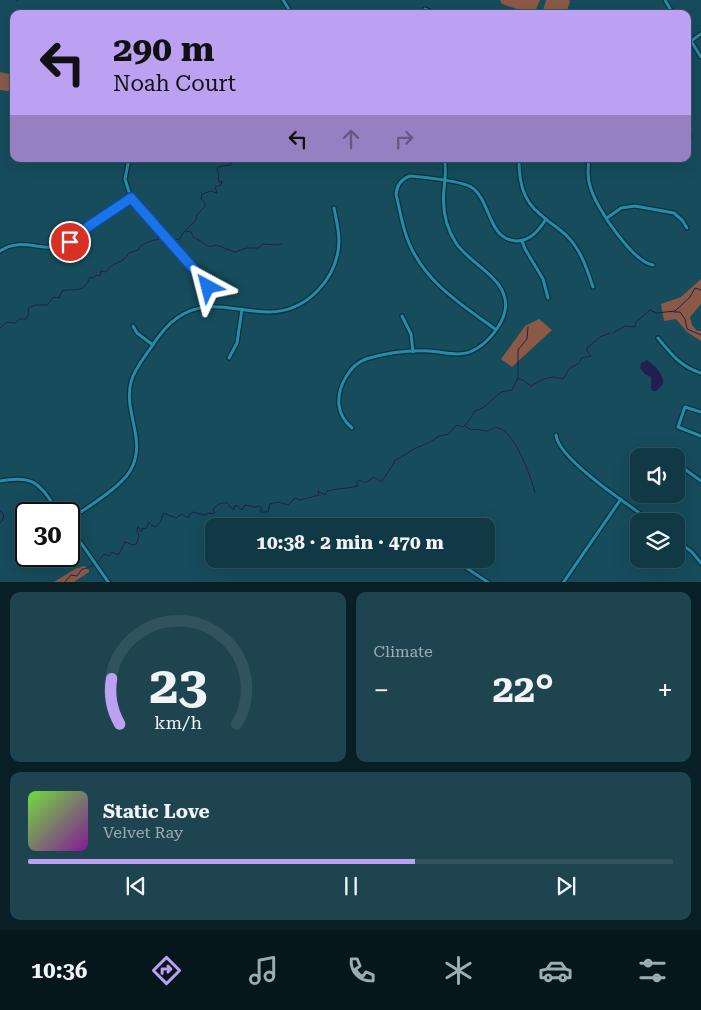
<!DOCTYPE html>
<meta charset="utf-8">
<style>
:root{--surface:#103945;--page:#1e4450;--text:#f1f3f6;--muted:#9cacb3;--line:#30535e;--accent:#bca0f2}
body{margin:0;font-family:"Roboto Serif",serif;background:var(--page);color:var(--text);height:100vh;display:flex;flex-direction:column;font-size:19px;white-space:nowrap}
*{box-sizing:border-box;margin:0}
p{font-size:16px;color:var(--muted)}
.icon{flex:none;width:28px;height:28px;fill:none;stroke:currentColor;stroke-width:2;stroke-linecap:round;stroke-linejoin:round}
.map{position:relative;height:582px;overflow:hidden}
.sheet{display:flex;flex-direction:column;gap:10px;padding:10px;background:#091f26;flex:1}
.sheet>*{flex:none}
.hud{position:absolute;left:10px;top:10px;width:681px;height:152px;border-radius:10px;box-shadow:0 5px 20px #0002,0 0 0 1px var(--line);background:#bca0f2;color:#111;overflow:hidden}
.buttons{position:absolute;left:630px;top:448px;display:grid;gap:10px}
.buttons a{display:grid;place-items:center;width:55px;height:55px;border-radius:10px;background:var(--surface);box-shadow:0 5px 20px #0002,0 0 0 1px var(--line);font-size:25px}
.speed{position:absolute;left:15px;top:502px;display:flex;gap:10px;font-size:25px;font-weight:700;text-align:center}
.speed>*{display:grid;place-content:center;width:65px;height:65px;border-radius:50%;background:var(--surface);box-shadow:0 5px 20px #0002,0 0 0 1px var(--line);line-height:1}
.speed .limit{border:2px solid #111;border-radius:8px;background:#fff;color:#111}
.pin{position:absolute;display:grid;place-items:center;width:42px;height:42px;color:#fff;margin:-21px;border:2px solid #fff;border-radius:50%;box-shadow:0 1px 5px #0007}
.me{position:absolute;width:55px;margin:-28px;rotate:322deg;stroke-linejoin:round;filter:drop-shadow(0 0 4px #0008)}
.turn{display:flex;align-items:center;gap:18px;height:105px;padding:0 20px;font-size:22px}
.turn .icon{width:65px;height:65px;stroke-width:2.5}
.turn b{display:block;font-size:35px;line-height:42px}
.lanes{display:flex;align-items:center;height:48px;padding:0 20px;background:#0003;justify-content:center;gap:25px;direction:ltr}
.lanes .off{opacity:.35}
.big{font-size:38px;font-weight:700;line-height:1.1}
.sheet .widget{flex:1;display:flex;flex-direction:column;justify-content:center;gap:8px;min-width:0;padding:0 18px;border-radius:10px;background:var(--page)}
.sheet .dial{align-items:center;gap:0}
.dial svg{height:130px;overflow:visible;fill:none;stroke:var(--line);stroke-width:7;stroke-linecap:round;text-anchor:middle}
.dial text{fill:var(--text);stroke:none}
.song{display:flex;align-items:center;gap:15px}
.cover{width:60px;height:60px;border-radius:8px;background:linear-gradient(135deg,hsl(100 70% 55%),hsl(290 70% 35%))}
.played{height:5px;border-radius:2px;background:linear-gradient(90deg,var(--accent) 60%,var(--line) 60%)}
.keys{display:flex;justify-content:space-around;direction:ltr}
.heat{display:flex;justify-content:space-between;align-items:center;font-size:28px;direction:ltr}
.sheet .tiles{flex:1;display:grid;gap:10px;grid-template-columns:1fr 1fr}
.widget:last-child{grid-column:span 2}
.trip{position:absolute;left:205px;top:518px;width:290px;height:50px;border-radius:10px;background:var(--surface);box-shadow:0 5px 20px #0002,0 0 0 1px var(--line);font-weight:700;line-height:50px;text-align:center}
.menu{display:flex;height:80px;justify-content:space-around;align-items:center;background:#06171c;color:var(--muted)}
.menu .icon{width:35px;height:35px}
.menu .active{color:var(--accent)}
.menu b{font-size:22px;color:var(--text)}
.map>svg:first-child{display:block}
</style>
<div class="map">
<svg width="701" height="583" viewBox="0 0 701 583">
<rect width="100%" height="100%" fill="#164c5c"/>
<!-- green -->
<g fill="#8b5a47">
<path d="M500,0h40l-6,14h-2l-30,-10z"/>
<path d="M546,0h23l1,1 -4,13 -14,-3 -1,3h-9z"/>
<path d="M0,72l14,3v17l-14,-2z"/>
<path d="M701,279v25l-11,13 2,8 5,6h4v10l-14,-9 -11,-13 -12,2 -3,-17 20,-7z"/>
<path d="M539,319l13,11 -40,37 -11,-8 24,-33z"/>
<path d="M84,566l5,4v2l-15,10h-20l21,-13z"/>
</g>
<!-- water -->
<path fill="#221f4e" d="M647,360c8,6 17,14 16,24l-7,7h-3l-2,-3v-11l-6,-3 -5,-6 1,-5z"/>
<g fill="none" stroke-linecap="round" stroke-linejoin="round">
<!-- stream -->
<g stroke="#221f4e" stroke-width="1">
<path d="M16,0h2"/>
<path d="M186,231l5,1 3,6c8,2 13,12 22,7l19,7 12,-4h11l5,-4 14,1 4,-1"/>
<path d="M173,240l7,-1 3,-6 13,-13 1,-5 8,-9v-3l-4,-4 1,-5 9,-3 6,2 -2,-6 6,-2 1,-4 -2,1 -2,-3 1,-3 -2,-8 4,-2 10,-1v-2l-4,-1 -1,-3"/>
<path d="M674,312h6l5,7 2,10 14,6"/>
<path d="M0,328l7,-6 8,1 5,-4h6l3,-5 -1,-6 7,-3h12l7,-8 5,1 3,-7c15,-4 21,4 28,-14l3,1 4,-3 3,1 1,-5 5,1c5,-9 18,-9 23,-19l9,-3c4,-8 14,-9 21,-11"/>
<path d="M613,333l12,-7 10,1 1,-5 14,-12 7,3 18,-2 15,-14 5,-9 6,2"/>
<path d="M518,377v-27l9,-11 1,-12"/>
<path d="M465,426l6,4c6,-2 10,1 16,1 5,-1 6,-4 11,-3 18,5 32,48 37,64"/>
<path d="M0,511l4,4 -2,6 -2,2"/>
<path d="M64,583l7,-8 6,1 5,-7c9,0 18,-9 22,-15l5,2 3,-4 4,2h3l6,-12 8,3 3,-1 3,-7 -2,-7 1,-3 4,5v-4l4,1 3,-7 3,4 4,1 5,-6 2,-8 13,5 6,-4 6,4 2,-4 3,-2 12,3 4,-2 4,1 2,-1 -2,-3c3,-5 8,-8 14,-7l6,7 3,-5 6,5 3,-5 10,2 4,-1 3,2 -2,4h8l2,-8 8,-2 10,3 7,-7 5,2 19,-5 -1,-4 7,4 2,-4c10,-3 21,-2 31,-5l-2,-3 3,-3 6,3 9,-6 7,5c3,-3 13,-19 14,-22l5,-2 14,-9 16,-7 9,-6 10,-2 7,-9 7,2 5,-5 7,-11 9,-4 17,-15 11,-2 6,-12 6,3 7,5 13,-7 8,-2 11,2 7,-11 9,-5 3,-5 9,-2 -4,-5v-3l13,-11 10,-4"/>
</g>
<!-- minor casing -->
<g stroke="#102f39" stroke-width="5.5">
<g id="minor">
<path d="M283,0l9,14"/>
<path d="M665,0l8,14"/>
<path d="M425,9l11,5"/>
<path d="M688,36l13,21"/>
<path d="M688,43l13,-9"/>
<path d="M688,126l2,11 -2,9"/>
<path d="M129,159l-4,20 6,19 73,84 6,11 1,13"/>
<path d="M519,159c0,21 3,41 21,55 8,8 19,14 27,22 14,14 20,33 26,51"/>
<path d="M589,159c-1,10 -2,20 2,30 6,20 42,73 62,76"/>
<path d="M607,218l14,-10 14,-2 39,7 8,7 5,8"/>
<path d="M522,241l3,8 18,30 5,19"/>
<path d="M0,251c22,-15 42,2 64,-6 10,-3 17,-12 25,-19 13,-10 28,-19 42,-28"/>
<path d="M402,316l9,18 2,18"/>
<path d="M133,326l4,7 16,12"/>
<path d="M495,329c-33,-24 -70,-47 -86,-86 -7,-16 -9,-33 -13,-49 1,-9 5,-15 14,-18 13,1 51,5 61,11 20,12 16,52 45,54 15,0 23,-11 30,-22"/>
<path d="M658,338c13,16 23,29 43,35"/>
<path d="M229,358l8,-15 5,-34"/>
<path d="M701,412l-16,-5 -7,20 23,9"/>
<path d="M352,428c-7,-6 -12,-14 -13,-23 -2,-17 10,-40 27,-46 20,-6 44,-9 64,-8 13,1 30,6 42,0 14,-6 30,-25 33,-40 6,-32 -34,-45 -49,-68 -11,-17 -14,-35 -12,-54 1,-11 3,-20 0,-30"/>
<path d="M556,435c2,24 74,71 95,86"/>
<path d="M678,464l23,17"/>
<path d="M0,481c37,-7 40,5 60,33"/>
<path d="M69,520c17,-12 51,-32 61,-49 18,-30 -7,-58 1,-89 3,-12 12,-23 19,-33 7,-11 15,-23 27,-31 29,-21 59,-6 92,-6 37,0 69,-33 70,-71 0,-11 -3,-22 -5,-33"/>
<path d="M69,526l40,57"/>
<path d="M676,540l16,12 9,11"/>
<path d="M457,559l8,8 24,16"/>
<path d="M563,583l58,-84"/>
</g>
</g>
<!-- minor -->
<use href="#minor" stroke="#238dac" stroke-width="3"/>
</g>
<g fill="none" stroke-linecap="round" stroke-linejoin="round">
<!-- route casing -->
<g stroke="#114b97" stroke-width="12">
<path id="route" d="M70,242l19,-16 42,-28 69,78 8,11"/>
</g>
<!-- route -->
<use href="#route" stroke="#1a73e8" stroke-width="9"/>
</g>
</svg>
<div class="buttons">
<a><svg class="icon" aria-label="sound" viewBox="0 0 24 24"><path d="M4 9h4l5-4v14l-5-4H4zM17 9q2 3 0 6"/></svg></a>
<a><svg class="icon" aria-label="layers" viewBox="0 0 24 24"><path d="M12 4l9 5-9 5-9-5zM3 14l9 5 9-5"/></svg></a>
</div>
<div class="speed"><div class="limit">30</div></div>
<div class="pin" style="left:70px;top:242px;background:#d93025"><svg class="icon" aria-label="arrive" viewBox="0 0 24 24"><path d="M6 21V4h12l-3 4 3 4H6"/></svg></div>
<svg class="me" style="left:208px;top:287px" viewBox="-20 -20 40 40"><path d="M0-17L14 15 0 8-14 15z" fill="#1a73e8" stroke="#fff" stroke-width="4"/></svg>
<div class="trip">10:38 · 2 min · 470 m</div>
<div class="hud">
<div class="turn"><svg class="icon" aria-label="left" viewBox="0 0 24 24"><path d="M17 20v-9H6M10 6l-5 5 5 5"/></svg><div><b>290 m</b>Noah Court</div></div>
<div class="lanes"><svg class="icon" aria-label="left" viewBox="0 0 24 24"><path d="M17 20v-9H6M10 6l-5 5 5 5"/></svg><svg class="icon off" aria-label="ahead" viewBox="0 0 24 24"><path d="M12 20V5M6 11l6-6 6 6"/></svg><svg class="icon off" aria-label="right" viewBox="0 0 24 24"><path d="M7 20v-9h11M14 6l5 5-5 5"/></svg></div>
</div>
</div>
<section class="sheet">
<div class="tiles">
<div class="widget dial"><svg viewBox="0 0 100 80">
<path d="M14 69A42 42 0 1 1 86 69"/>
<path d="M14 69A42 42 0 0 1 9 41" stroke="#bca0f2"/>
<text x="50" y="56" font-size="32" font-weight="700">23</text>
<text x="50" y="72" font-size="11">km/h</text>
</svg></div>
<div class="widget"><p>Climate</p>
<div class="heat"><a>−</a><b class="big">22°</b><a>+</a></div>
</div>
<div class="widget">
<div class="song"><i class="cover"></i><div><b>Static Love</b><p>Velvet Ray</p></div></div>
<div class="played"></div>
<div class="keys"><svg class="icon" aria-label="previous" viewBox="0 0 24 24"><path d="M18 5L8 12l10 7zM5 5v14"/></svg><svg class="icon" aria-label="pause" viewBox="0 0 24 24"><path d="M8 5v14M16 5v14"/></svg><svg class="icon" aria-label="next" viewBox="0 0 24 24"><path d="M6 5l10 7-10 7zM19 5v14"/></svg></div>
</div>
</div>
</section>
<nav class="menu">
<b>10:36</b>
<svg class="icon active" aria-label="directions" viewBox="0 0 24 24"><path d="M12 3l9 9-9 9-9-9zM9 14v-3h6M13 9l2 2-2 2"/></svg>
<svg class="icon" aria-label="music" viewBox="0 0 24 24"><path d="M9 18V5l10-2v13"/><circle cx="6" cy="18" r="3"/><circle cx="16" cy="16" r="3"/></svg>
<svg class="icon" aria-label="phone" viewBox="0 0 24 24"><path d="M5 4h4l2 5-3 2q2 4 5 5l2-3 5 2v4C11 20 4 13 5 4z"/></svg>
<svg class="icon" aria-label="climate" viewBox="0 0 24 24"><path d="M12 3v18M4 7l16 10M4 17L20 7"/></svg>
<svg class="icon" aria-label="car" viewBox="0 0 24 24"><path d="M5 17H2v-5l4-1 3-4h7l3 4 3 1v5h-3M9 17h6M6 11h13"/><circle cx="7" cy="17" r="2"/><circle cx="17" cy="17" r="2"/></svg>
<svg class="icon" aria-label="filters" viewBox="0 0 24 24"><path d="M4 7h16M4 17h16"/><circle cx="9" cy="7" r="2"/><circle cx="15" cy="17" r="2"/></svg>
</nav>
